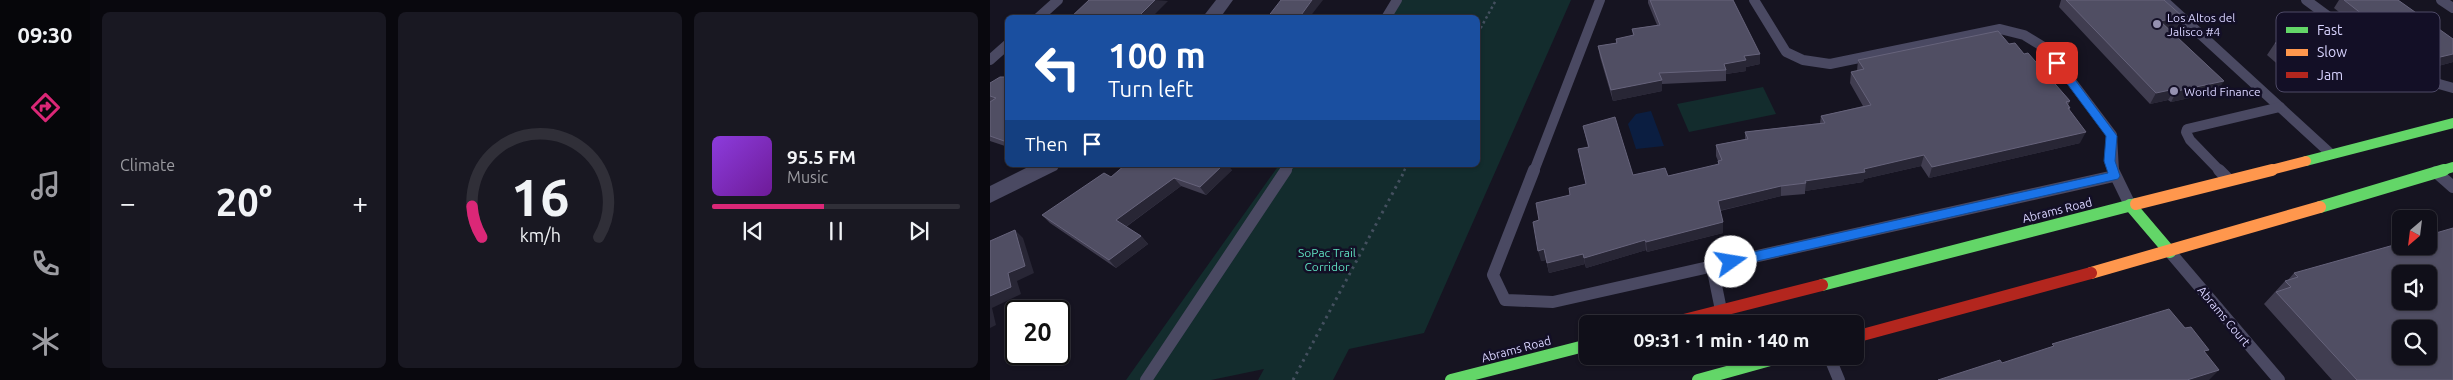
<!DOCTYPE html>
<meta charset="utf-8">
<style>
:root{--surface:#100f19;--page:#191822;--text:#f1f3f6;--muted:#9c9ca2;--line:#302f38;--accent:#db2777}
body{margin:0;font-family:Ubuntu,sans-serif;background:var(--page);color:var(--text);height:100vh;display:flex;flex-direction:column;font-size:19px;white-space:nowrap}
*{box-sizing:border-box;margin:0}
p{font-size:16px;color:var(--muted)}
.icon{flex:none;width:28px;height:28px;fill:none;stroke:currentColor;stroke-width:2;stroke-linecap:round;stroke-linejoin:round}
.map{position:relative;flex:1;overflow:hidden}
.panel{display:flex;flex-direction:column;gap:12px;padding:12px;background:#09080e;width:900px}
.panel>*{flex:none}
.hud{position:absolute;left:15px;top:15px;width:475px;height:152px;border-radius:8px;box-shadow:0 1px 4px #0004,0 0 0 1px var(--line);background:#1a4fa0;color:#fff;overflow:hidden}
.needle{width:32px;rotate:208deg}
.fabs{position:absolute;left:1402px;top:210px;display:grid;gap:10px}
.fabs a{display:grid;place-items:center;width:45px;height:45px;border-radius:8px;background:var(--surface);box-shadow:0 1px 4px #0004,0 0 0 1px var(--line);font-size:25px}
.speed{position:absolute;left:15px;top:300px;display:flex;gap:10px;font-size:25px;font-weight:700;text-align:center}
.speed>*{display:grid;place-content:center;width:65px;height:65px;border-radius:50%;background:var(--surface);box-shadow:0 1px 4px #0004,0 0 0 1px var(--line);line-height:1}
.speed .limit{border:2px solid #111;border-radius:8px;background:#fff;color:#111}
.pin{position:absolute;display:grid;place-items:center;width:42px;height:42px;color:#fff;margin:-21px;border-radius:10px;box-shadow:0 2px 8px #0006}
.me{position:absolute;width:55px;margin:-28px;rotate:77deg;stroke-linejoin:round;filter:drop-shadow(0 0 4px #0008)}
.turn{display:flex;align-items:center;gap:18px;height:105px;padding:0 20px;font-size:22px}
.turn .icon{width:65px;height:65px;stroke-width:2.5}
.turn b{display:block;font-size:35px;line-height:42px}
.then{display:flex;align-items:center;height:48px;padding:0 20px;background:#0003;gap:10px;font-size:19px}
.big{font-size:38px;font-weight:600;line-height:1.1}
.panel .card{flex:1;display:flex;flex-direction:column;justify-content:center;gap:8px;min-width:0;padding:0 18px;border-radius:8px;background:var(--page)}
.panel .dial{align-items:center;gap:0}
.dial svg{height:130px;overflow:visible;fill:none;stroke:var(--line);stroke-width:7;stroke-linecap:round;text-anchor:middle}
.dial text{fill:var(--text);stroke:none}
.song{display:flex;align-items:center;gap:15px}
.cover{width:60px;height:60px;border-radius:8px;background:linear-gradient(135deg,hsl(270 70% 55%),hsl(280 70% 35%))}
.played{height:5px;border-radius:2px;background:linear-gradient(90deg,var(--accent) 45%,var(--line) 45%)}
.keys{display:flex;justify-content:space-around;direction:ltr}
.heat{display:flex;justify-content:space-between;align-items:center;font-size:28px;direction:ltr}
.panel .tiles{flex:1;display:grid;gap:12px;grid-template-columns:repeat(3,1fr)}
.trip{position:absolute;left:589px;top:315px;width:285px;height:50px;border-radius:8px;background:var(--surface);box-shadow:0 1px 4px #0004,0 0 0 1px var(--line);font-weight:600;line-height:50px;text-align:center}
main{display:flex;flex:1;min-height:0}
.dock{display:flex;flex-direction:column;width:90px;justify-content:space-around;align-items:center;background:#06060a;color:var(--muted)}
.dock .icon{width:35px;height:35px}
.dock .on{color:var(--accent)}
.dock b{font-size:22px;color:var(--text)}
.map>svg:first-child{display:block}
</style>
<main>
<nav class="dock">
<b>09:30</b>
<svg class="icon on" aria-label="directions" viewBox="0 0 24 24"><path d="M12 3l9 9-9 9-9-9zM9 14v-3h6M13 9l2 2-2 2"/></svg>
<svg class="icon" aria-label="music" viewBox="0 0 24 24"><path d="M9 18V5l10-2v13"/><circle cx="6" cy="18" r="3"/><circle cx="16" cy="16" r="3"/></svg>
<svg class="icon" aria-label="phone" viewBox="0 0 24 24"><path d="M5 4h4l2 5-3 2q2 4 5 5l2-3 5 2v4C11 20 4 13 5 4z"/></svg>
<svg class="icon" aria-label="climate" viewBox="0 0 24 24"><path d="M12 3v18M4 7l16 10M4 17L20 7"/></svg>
</nav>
<section class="panel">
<div class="tiles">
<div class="card"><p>Climate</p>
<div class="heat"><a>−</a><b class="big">20°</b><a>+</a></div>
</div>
<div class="card dial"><svg viewBox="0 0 100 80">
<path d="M14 69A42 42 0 1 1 86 69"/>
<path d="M14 69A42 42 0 0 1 8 50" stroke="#db2777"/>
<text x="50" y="56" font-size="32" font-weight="700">16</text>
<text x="50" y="72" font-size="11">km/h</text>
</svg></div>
<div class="card">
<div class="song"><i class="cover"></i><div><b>95.5 FM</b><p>Music</p></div></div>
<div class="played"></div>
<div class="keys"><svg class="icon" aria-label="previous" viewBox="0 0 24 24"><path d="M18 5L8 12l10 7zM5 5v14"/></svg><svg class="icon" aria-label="pause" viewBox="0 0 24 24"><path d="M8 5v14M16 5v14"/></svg><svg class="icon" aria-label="next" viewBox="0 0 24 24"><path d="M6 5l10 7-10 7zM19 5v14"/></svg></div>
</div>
</div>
</section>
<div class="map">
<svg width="1463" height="380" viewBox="0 0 1463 380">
<rect width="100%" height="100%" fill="#161421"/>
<!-- green -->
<g fill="#132c2d">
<path d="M407,0h174l-147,333 -75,16 -16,31h-75l6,-11 -53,11h-85l153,-215h199v-147l-94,-1z"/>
<path d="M773,87l13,27 -87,18 -12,-28z"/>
</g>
<!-- water -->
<path fill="#0b1e41" d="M661,111l13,35 -28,3 -8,-25 8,-10z"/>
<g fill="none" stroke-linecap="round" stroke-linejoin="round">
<!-- path-far1 -->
<g stroke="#44505f" stroke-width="2.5" stroke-dasharray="2.5 3" stroke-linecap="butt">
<path d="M488,33l18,-33"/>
<path d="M414,171l3,-6"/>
</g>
<!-- path -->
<path stroke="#44505f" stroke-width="3" stroke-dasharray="2.5 4.5" stroke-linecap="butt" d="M303,380l112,-210"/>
<!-- lane-far1 -->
<g stroke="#4a4962" stroke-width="10">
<path d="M764,0l32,52 17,8 27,4 170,-35 24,6 23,14 65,86 2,36"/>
<path d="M1173,0l168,154"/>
<path d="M1316,0l49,36"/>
<path d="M1451,0l12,8"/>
<path d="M48,18l20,-18"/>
<path d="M396,18l11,-18"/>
<path d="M1390,54l27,21 46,13"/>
<path d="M0,60l18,-16"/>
<path d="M295,171l4,-6"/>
<path d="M544,171l66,-171"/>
<path d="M1230,171l-30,-31 -4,-8 1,-3 93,-22"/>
</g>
<!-- lane -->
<g stroke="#4a4962" stroke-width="12">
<path d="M544,170l-41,105 12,25 48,2 561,-126"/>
<path d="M1123,170l17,35"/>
<path d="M1229,170l10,10"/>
<path d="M1446,172l17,15"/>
<path d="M1180,252l109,128"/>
<path d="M722,266l9,44"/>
<path d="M839,356l10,24"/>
<path d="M156,380l140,-210"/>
</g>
<!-- street -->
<g fill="#4a4962" fill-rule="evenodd">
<path d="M226,0h17l-13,18h-18z"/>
<path d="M42,165h28l-3,5 -67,33v-17z"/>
</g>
<!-- fast-far1 -->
<g stroke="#63d668" stroke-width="10">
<path d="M1316,161l147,-38"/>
<path d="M1450,171l13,-4"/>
</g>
<!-- fast -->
<g stroke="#63d668" stroke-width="12">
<path d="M1140,205l40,47"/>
<path d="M1330,207l124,-37"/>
<path d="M832,285l314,-81"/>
<path d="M461,380l137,-35"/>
<path d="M708,380l87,-24"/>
</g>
<!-- slow-far1 -->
<path stroke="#ff974d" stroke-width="10" d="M1277,171l39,-10"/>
<!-- slow -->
<g stroke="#ff974d" stroke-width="12">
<path d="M1146,204l136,-34"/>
<path d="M1101,273l229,-66"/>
</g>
<!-- jam -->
<g stroke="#b3261e" stroke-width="12">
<path d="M678,324l154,-39"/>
<path d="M865,337l236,-64"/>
</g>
</g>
<!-- wall -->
<g fill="#403d50">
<path d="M658,0h2l110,54v10l-14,3v4l-20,3v7l-64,3v7l-49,10 -13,-44 -2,-11 18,-3v-4l17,-3 -1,-7 25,-4 -9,-22z"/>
<path d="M1071,0h5l111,28 -8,1 48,63 -46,10 -3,-2 -18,4 -91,-97z"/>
<path d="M1349,0h59l55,39v23l-26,7 -9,-7 -14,2 -8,-6 -9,11 -82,19 -38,-33 8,-12 91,-9 -32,-26z"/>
<path d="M1019,44l15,10 46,47 -2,4 2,3 -1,2 11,33 -151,35 -8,-12 -57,13 -1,3 -58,9v3l-24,2 -61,15 3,11v11l-76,19 -1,-2 -60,18 -1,-4 -36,9 -3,-13 -5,1 -2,-41 31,-25 16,-11 -8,-35 10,-2 -5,-21 50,49 35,1 50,-11v-4l-2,-5v-11l29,-6v-7l75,-9 1,-7 42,-10 -13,-23 1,-11 6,-1 1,-11z"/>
<path d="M18,77v70l-18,-6v-58z"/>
<path d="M242,170l-26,25 -25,-9 -55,41 15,9 7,8 -32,24 -66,-45 -8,-8 69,-38z"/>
<path d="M1304,273l159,107h-121l-68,-76 21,-23 3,-1z"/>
</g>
<!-- shaded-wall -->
<g fill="#282635">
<path d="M165,0l13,1 -17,17h-13z"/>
<path d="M322,0h11l-14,18h-10z"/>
<path d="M1193,17l-6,11 -22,4 5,-11z"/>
<path d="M1437,51l-9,11 -14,2 9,-10z"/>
<path d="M770,54v10l-14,3v4l-20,3v-4l-2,-6 20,-8z"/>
<path d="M1463,54v8l-26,7 9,-11z"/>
<path d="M1407,56l-10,13 -82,19 9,-12z"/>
<path d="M672,80v11l-49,10 -2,-11z"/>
<path d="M1234,81l-7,11 -46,10 6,-11z"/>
<path d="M1185,89l-7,11 -18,4 6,-11z"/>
<path d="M1096,132l-6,11 -151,35 3,-11z"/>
<path d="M934,155l-3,11 -57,13 -1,3 -58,9 1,-8 -1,-2z"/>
<path d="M233,165h5l4,5 -26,25 -6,-8z"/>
<path d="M184,178l7,8 -57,42 -8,-8z"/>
<path d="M791,186v10l-63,15v-10z"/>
<path d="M733,222v11l-76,19 -1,-10z"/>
<path d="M25,230l8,8 11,35 -17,8 4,13 -29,14 4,17 -6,3v-32z"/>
<path d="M151,236l7,8 -32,24 -7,-8z"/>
<path d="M655,240l1,10 -60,18 -2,-10z"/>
<path d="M554,249l3,11 -6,1 -3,-10z"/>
<path d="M593,254l2,10 -36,9 -2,-10z"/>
<path d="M1229,370l-10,10h-22z"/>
</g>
<!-- building -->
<g fill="#504e63" stroke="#66637b" fill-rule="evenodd">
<path d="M99,0h66l-17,17 -10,-1 -1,2h-57z"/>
<path d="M291,0h31l-13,18h-32z"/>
<path d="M660,0h83l27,54 -16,2 2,4 -22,4 2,6 -67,3 3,7 -51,10 -13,-44 19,-3 -1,-4 18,-4 -2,-6 28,-4z"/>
<path d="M1076,0h98l19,17 -23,4 64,60 -47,10 -2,-2 -19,4z"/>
<path d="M1354,0h54l55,39v15l-17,4 -9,-7 -14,3z"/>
<path d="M1364,26l43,30 -83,20 -39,-33z"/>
<path d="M1008,31l11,13 6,-1 9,11 4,-1 42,48 -4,1 4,6h-2l18,24 -154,35 -8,-12 -60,14 1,3 -60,9 1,2 -25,3 -63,15 5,21 -77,20 -1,-2 -61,18 -1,-4 -36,9 -3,-14 -6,2 -5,-29 6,-2 -3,-17 34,-8 -1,-7 17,-4 -8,-35 11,-2 -6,-21 32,-9 18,58 32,-7 3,8 51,-12 -1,-3 4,-1 -6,-15 32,-6 -3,-7 80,-9 -4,-7 50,-11 -20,-33 13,-3 -6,-9z"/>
<path d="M10,77h8l-1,65 -17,-6v-34l6,-4 -6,-2v-13z"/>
<path d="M135,165h98l-23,22 -26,-9 -58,42 25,16 -32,24 -67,-45 62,-42 7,4z"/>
<path d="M1463,228v152h-96l-81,-88 15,-5 -6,-6 13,-4 -4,-4 107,-30v3h28v-11zM1411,274h28v27h-28zM1411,329h28v27h-28z"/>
<path d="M25,230l10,36 -17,7 3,14 -21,9v-55z"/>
<path d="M1179,309l16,19 6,-1 18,23 -5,1 15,19 -32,10h-249l62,-20 2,3 52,-17 -2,-2z"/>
</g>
<!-- route -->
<path fill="#1a73e8" stroke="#114b97" d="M1067,60l4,1 56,75 -2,25 5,15 -2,3 -387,88 -5,-2 -1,-3 1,-4 5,-1 377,-84 -4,-12 2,-25 -52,-70v-5z"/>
<!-- markers -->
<g fill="#9591b1" stroke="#130f26" stroke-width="2">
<circle cx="1167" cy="24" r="5"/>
<circle cx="1184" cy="91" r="5"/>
</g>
<g text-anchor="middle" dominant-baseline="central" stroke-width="5" stroke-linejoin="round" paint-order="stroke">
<!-- poi labels -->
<g font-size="12" fill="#d9d4ff" stroke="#130f26" text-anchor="start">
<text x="1177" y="17">Los Altos del<tspan x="1177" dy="14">Jalisco #4</tspan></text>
<text x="1194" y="91">World Finance</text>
</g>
<!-- street labels -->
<g font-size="12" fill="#d9d4ff" stroke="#130f26">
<text transform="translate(1067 210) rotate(-14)">Abrams Road</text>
<text transform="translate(1234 316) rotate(50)">Abrams Court</text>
<text transform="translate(526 349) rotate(-15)">Abrams Road</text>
</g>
<!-- park labels -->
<g font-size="12" fill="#5fe0c0" stroke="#130f26">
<text x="337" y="252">SoPac Trail<tspan x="337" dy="14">Corridor</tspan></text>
</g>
</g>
<!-- legend -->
<rect x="1286" y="12" width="164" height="80" rx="8" fill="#130f26" stroke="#4e4a67" stroke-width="1"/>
<rect x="1296" y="27" width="22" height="6" fill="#63d668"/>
<rect x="1296" y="49" width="22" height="7" fill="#ff974d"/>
<rect x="1296" y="72" width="22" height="6" fill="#b3261e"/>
<g font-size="14" fill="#d9d4ff">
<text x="1327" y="35">Fast</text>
<text x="1327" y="57">Slow</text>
<text x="1327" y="80">Jam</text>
</g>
</svg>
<div class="fabs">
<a><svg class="needle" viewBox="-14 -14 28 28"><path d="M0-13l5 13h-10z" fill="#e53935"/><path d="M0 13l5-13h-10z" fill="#9c9ca2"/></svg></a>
<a><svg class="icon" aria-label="sound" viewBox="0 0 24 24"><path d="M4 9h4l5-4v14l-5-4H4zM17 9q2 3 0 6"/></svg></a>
<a><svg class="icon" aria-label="search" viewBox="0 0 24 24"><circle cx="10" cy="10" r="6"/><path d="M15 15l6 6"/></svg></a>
</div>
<div class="speed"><div class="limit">20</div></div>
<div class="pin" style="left:1067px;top:63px;background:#d93025"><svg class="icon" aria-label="arrive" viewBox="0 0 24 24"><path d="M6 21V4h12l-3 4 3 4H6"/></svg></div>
<svg class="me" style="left:741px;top:262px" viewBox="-20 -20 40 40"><circle r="19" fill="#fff"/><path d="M0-13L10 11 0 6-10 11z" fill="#1a73e8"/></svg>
<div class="trip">09:31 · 1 min · 140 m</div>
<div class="hud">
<div class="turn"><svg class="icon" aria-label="left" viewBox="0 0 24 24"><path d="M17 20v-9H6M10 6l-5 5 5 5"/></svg><div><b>100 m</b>Turn left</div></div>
<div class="then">Then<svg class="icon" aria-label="arrive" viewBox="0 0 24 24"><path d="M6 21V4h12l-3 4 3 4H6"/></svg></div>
</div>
</div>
</main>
